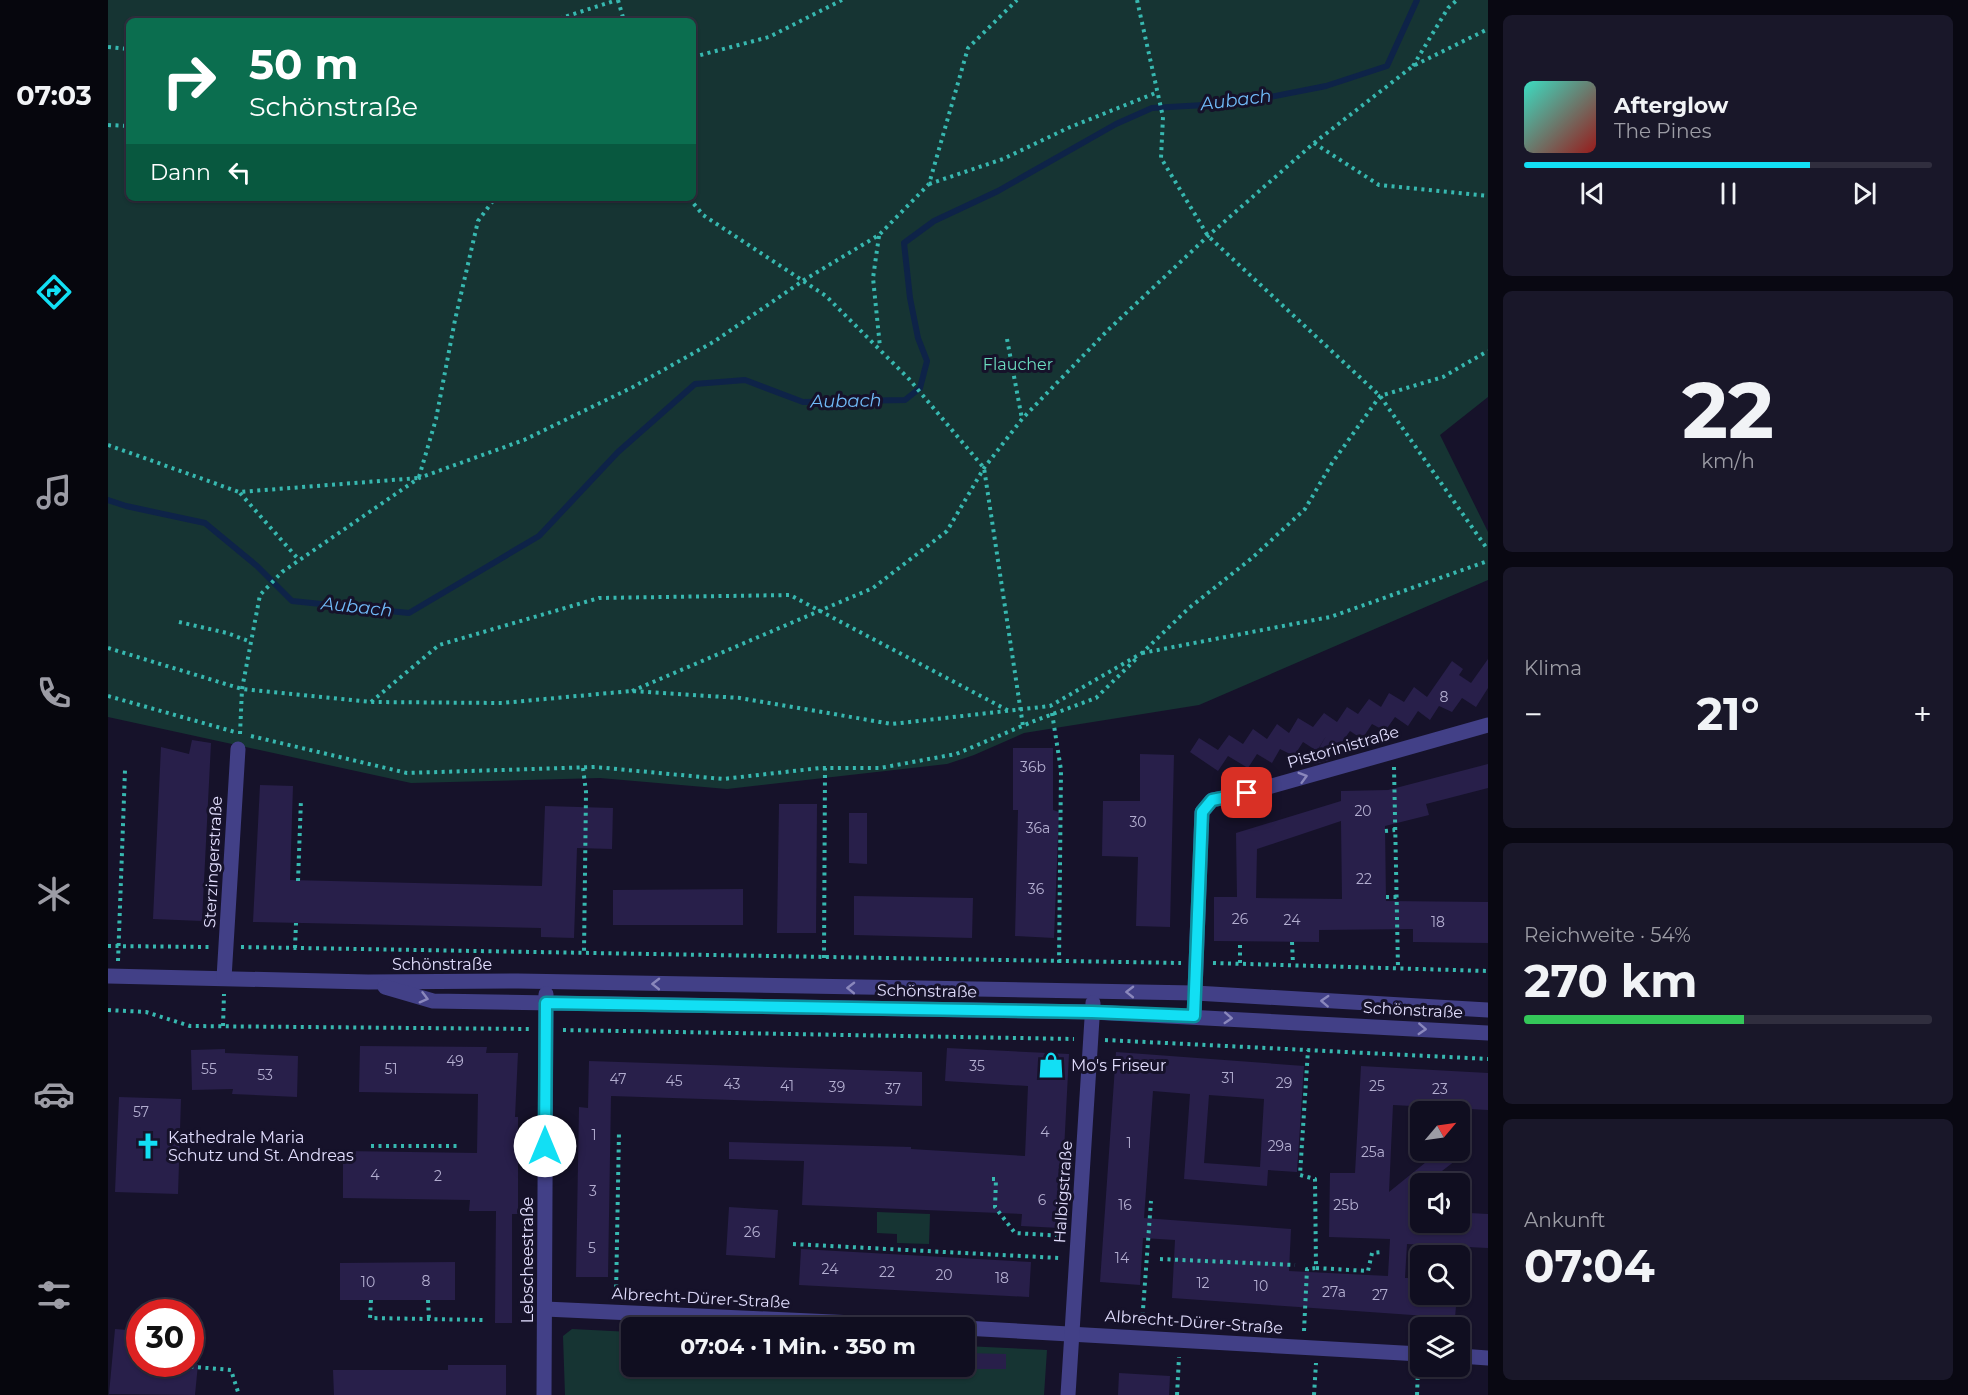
<!DOCTYPE html>
<html lang="de">
<meta charset="utf-8">
<style>
:root{--surface:#100e20;--page:#191729;--text:#f1f3f6;--muted:#9c9ca5;--line:#302e3e;--accent:#12dff4}
body{margin:0;font-family:Montserrat,sans-serif;background:var(--page);color:var(--text);height:100vh;display:flex;flex-direction:column;font-size:22px;white-space:nowrap}
*{box-sizing:border-box;margin:0}
p{font-size:20px;color:var(--muted)}
.icon{flex:none;width:33px;height:33px;fill:none;stroke:currentColor;stroke-width:2;stroke-linecap:round;stroke-linejoin:round}
.map{position:relative;flex:1;overflow:hidden}
.sheet{display:flex;flex-direction:column;gap:15px;padding:15px;background:#090812;width:480px}
.sheet>*{flex:none}
.hud{position:absolute;left:18px;top:18px;width:570px;height:183px;border-radius:9px;box-shadow:0 2px 4px #0004,0 0 0 2px var(--line);background:#0b6e4f;color:#fff;overflow:hidden}
.needle{width:39px;rotate:61deg}
.tools{position:absolute;left:1302px;top:1101px;display:grid;gap:12px}
.tools a{display:grid;place-items:center;width:60px;height:60px;border-radius:9px;background:var(--surface);box-shadow:0 2px 4px #0004,0 0 0 2px var(--line);font-size:30px}
.speed{position:absolute;left:18px;top:1299px;display:flex;gap:12px;font-size:30px;font-weight:700;text-align:center}
.speed>*{display:grid;place-content:center;width:78px;height:78px;border-radius:50%;background:var(--surface);box-shadow:0 2px 4px #0004,0 0 0 2px var(--line);line-height:1}
.speed .limit{border:9px solid #d22;background:#fff;color:#111}
.pin{position:absolute;display:grid;place-items:center;width:51px;height:51px;color:#fff;margin:-26px;border-radius:12px;box-shadow:0 3px 9px #0006}
.me{position:absolute;width:66px;margin:-33px;rotate:0deg;stroke-linejoin:round;filter:drop-shadow(0 0 4px #0008)}
.turn{display:flex;align-items:center;gap:21px;height:126px;padding:0 24px;font-size:27px}
.turn .icon{width:78px;height:78px;stroke-width:2.5}
.turn b{display:block;font-size:42px;line-height:51px}
.then{display:flex;align-items:center;height:57px;padding:0 24px;background:#0003;gap:12px;font-size:22px}
.big{font-size:45px;font-weight:700;line-height:1.1}
.sheet .card{flex:1;display:flex;flex-direction:column;justify-content:center;gap:9px;min-width:0;padding:0 21px;border-radius:9px;background:var(--page)}
.sheet .dial{align-items:center;gap:0}
.dial b{font-size:78px;line-height:1}
.song{display:flex;align-items:center;gap:18px}
.cover{width:72px;height:72px;border-radius:9px;background:linear-gradient(135deg,hsl(170 70% 55%),hsl(0 70% 35%))}
.played{height:6px;border-radius:3px;background:linear-gradient(90deg,var(--accent) 70%,var(--line) 70%)}
.keys{display:flex;justify-content:space-around;direction:ltr}
.heat{display:flex;justify-content:space-between;align-items:center;font-size:33px;direction:ltr}
.charge{height:9px;border-radius:4px;background:linear-gradient(90deg,#34c759 54%,var(--line) 0)}
.trip{position:absolute;left:513px;top:1317px;width:354px;height:60px;border-radius:9px;background:var(--surface);box-shadow:0 2px 4px #0004,0 0 0 2px var(--line);font-weight:700;line-height:60px;text-align:center}
main{display:flex;flex:1;min-height:0}
.menu{display:flex;flex-direction:column;width:108px;justify-content:space-around;align-items:center;background:#06060d;color:var(--muted)}
.menu .icon{width:42px;height:42px}
.menu .current{color:var(--accent)}
.menu b{font-size:27px;color:var(--text)}
.map>svg:first-child{display:block}
</style>
<main>
<nav class="menu">
<b>07:03</b>
<svg class="icon current" aria-label="directions" viewBox="0 0 24 24"><path d="M12 3l9 9-9 9-9-9zM9 14v-3h6M13 9l2 2-2 2"/></svg>
<svg class="icon" aria-label="music" viewBox="0 0 24 24"><path d="M9 18V5l10-2v13"/><circle cx="6" cy="18" r="3"/><circle cx="16" cy="16" r="3"/></svg>
<svg class="icon" aria-label="phone" viewBox="0 0 24 24"><path d="M5 4h4l2 5-3 2q2 4 5 5l2-3 5 2v4C11 20 4 13 5 4z"/></svg>
<svg class="icon" aria-label="climate" viewBox="0 0 24 24"><path d="M12 3v18M4 7l16 10M4 17L20 7"/></svg>
<svg class="icon" aria-label="car" viewBox="0 0 24 24"><path d="M5 17H2v-5l4-1 3-4h7l3 4 3 1v5h-3M9 17h6M6 11h13"/><circle cx="7" cy="17" r="2"/><circle cx="17" cy="17" r="2"/></svg>
<svg class="icon" aria-label="filters" viewBox="0 0 24 24"><path d="M4 7h16M4 17h16"/><circle cx="9" cy="7" r="2"/><circle cx="15" cy="17" r="2"/></svg>
</nav>
<div class="map">
<svg width="1380" height="1395" viewBox="0 0 1380 1395">
<rect width="100%" height="100%" fill="#16122a"/>
<!-- green -->
<g fill="#163433" fill-rule="evenodd">
<path d="M0,0h1380v397l-48,38 48,97v48l-289,125 -175,28 -50,22 -27,9 -220,25 -127,-11 -189,5 -303,-66zM21,21h564v177h-564z"/>
<path d="M769,1212l53,2 -1,30 -32,-1v-9l-20,-1z"/>
<path d="M464,1329l59,3 1,34h332l1,-20 82,4 -3,45h-479l-2,-59z"/>
</g>
<g fill="none" stroke-linecap="round" stroke-linejoin="round">
<!-- stream -->
<path stroke="#0e2348" stroke-width="6" d="M0,500l18,6 79,17 52,43 35,35 117,12 130,-77 79,-84 77,-68 50,-4 58,22 102,-2 15,-12 7,-27 -9,-23 -8,-40 -6,-55 30,-22 64,-30 118,-67 36,-16 87,-5 87,-17 61,-20 30,-66"/>
</g>
<!-- building -->
<g fill="#281f4a" fill-rule="evenodd">
<path d="M1380,659v29l-12,19 -14,-9 -10,14 -13,-6 -9,14 -12,-9 -10,15 -13,-9 -10,14 -13,-7 -10,15 -12,-8 -21,29 -14,4 -3,-3 14,-25 -9,15 -14,-9 -9,14 -14,-7 -8,14 -15,-9 -9,14 -20,-12 -10,15 -28,-19 9,-14 19,12 11,-15 14,9 10,-15 14,10 10,-15 12,9 9,-15 15,9 11,-14 13,9 10,-15 11,7 11,-15 12,8 8,-14 15,9 10,-15 13,10 25,-36 11,8 -4,6 12,8z"/>
<path d="M84,740l19,3 -9,178 -49,-2 8,-172 28,7z"/>
<path d="M905,748h40v62l6,2 -5,126 -39,-2 3,-126h-5z"/>
<path d="M1032,754l34,1 -4,172 -34,-1 2,-69 -36,-1 1,-55h37z"/>
<path d="M1380,764v24l-62,16 3,11 -44,11 1,75 102,1v41l-75,-1v-13l-94,1v12l-105,-1v-44h23l-1,-64 105,-32v-10l47,-1zM1233,821l1,78 -86,-1 1,-49z"/>
<path d="M152,785l33,1 -3,94 252,6 3,-80 68,2 -1,41 -35,-1 -3,90 -33,-1v-9l-288,-6z"/>
<path d="M671,804h38l-1,129h-39z"/>
<path d="M741,813h18v51l-18,-1z"/>
<path d="M635,889v36h-130v-35z"/>
<path d="M746,896l119,2 -1,40 -118,-3z"/>
<path d="M252,1046l127,1 -1,6h32l-3,64h3v97h-6v109h-17l1,-112h-27l1,-11 -127,-2v-47l134,2 1,-59 -119,-2z"/>
<path d="M839,1048l122,6 -9,174 -39,-2 1,-12 -220,-9 2,-44 -75,-2v-17l182,5v2l114,7 3,-70 -83,-5z"/>
<path d="M117,1049v4l73,3 -1,41 -65,-3 1,-5 -41,1 -1,-40z"/>
<path d="M1008,1052l188,14 -7,106 -29,-2 -1,16 -83,-7 6,-85 -37,-3 -9,127 147,11 -2,42 99,5 2,-37 -61,-2 1,-64h25l6,-107 127,7v37l-95,-5 -4,87 52,-42h28l-27,21v13h-22v38l48,6 1,-15 19,1v34l-81,-4 -2,34h15v16h37l-2,24 -283,-20 3,-58 -32,-2 -3,47 -40,-3zM1101,1095l55,4 -4,68 -56,-4z"/>
<path d="M481,1061l333,11v34l-311,-10 -3,181h-32l3,-170 9,1z"/>
<path d="M11,1097l62,2 -3,95 -63,-2z"/>
<path d="M621,1207l49,3 -3,48 -49,-3z"/>
<path d="M693,1249l230,13 -2,35 -230,-12z"/>
<path d="M347,1262v38h-115v-37z"/>
<path d="M7,1329l25,2v33h58l-3,31 -86,-1z"/>
<path d="M856,1353l42,1v15h-42z"/>
<path d="M340,1365h58v30h-172l-1,-25h115z"/>
<path d="M1011,1373l51,3 -1,19h-51z"/>
</g>
<g fill="none" stroke-linecap="round" stroke-linejoin="round">
<!-- path -->
<g stroke="#37b8b0" stroke-width="4" stroke-dasharray="3 4.5" stroke-linecap="butt">
<path d="M510,0l6,21"/>
<path d="M1029,0l26,117 -2,41 47,78 172,160 108,154"/>
<path d="M444,21l65,-21"/>
<path d="M0,47l21,2"/>
<path d="M585,57l76,-20 73,-37"/>
<path d="M1305,66l35,-58 9,-8"/>
<path d="M0,125l21,1"/>
<path d="M1206,143l65,42 109,11"/>
<path d="M821,184l74,-25 65,-31 90,-36"/>
<path d="M581,198l14,17 123,81 83,83 75,89 39,258"/>
<path d="M771,236l-6,42 7,69"/>
<path d="M899,339l15,80"/>
<path d="M0,445l131,47 179,-14"/>
<path d="M311,477l17,-58 19,-99 23,-99 17,-23"/>
<path d="M132,493l59,67"/>
<path d="M71,622l48,11 24,9"/>
<path d="M0,648l134,41 129,13 131,1 129,-12 109,7 152,26 158,-18 92,-53 47,-45 63,-50 53,-49 27,-46 48,-67 63,-19 45,-26"/>
<path d="M1034,653l188,-36 158,-56"/>
<path d="M524,691l241,-103 74,-57 37,-63 38,-49 85,-88 101,-95 106,-93 99,-77 75,-37"/>
<path d="M0,696l127,36"/>
<path d="M263,702l68,-57 160,-47 191,-3 219,116"/>
<path d="M944,713l9,57 -2,193"/>
<path d="M132,734l2,-45 18,-94 22,-23 137,-94 105,-38 109,-53 82,-46 89,-61 75,-45 50,-51 39,-136 49,-48"/>
<path d="M143,736l156,37 188,-6 128,12 97,-11h60l76,-14 78,-33 62,-23 40,-39"/>
<path d="M1286,767l4,201"/>
<path d="M475,768l3,24 -2,161"/>
<path d="M1277,831l10,-1"/>
<path d="M190,881l3,-82"/>
<path d="M1278,897h11"/>
<path d="M1184,942l1,22"/>
<path d="M0,946l101,1"/>
<path d="M133,947l940,16"/>
<path d="M187,948l1,-25"/>
<path d="M716,958l1,-190"/>
<path d="M10,961l7,-191"/>
<path d="M1105,963l275,8"/>
<path d="M1132,963v-22"/>
<path d="M0,1010l38,2 44,14 341,3"/>
<path d="M115,1026l1,-32"/>
<path d="M455,1030l511,9"/>
<path d="M997,1040l383,19"/>
<path d="M263,1146h87"/>
<path d="M884,1179h4l-1,28 20,26 48,3"/>
<path d="M685,1244l266,14"/>
<path d="M1052,1259l135,6"/>
<path d="M1208,1268l52,3 4,-18 10,-1"/>
<path d="M508,1295l3,-164"/>
<path d="M263,1300l-1,18 114,2"/>
<path d="M320,1300l1,19"/>
<path d="M1034,1323l9,-122"/>
<path d="M1196,1331l3,-62 9,-1 -1,-89 -15,-4 8,-125"/>
<path d="M75,1366l48,4 8,25"/>
<path d="M1069,1395l2,-38"/>
<path d="M1206,1395l2,-32"/>
<path d="M1309,1395l1,-26"/>
</g>
<!-- minor -->
<g stroke="#424087" stroke-width="15">
<path d="M0,976l260,6 150,-1 677,12 293,17"/>
<path d="M116,978l14,-229"/>
<path d="M277,987l48,14 659,11 396,21"/>
<path d="M1086,1016l8,-204 10,-12 35,-7 241,-68"/>
<path d="M437,1309l419,19"/>
<path d="M856,1328l456,26"/>
<path d="M1352,1356l28,2"/>
<path d="M436,1395l2,-401"/>
<path d="M960,1395l25,-392"/>
</g>
</g>
<!-- one-way arrows -->
<defs><path id="oneway-chevron" d="M-2-3.5L2.5 0L-2 3.5" fill="none" stroke-width="1.6" stroke-linecap="round" stroke-linejoin="round" transform="scale(1.5)"/></defs>
<g stroke="#8a87bc">
<use href="#oneway-chevron" transform="translate(1195 777) rotate(-16)"/>
<use href="#oneway-chevron" transform="translate(548 984) rotate(-179)"/>
<use href="#oneway-chevron" transform="translate(743 988) rotate(-179)"/>
<use href="#oneway-chevron" transform="translate(1022 992) rotate(-179)"/>
<use href="#oneway-chevron" transform="translate(316 998) rotate(15)"/>
<use href="#oneway-chevron" transform="translate(1217 1001) rotate(-177)"/>
<use href="#oneway-chevron" transform="translate(1120 1018) rotate(3)"/>
<use href="#oneway-chevron" transform="translate(1314 1029) rotate(3)"/>
</g>
<g fill="none" stroke-linecap="round" stroke-linejoin="round">
<!-- route casing -->
<g stroke="#0c919f" stroke-width="15">
<path id="route" d="M437,1146l1,-143 546,9 102,4 8,-204 10,-12 35,-7"/>
</g>
<!-- route -->
<use href="#route" stroke="#12dff4" stroke-width="10"/>
</g>
<!-- icons -->
<defs>
<g id="shop-bare" transform="scale(2.07)"><path d="M-5-2.5h2.3a2.7 3.5 0 0 1 5.4 0H5L5.5 6h-11ZM-1.5-2.5h3a1.5 2.3 0 0 0-3 0Z" fill="#12dff4" stroke="#16122a" stroke-width="2.5" paint-order="stroke"/></g>
<g id="church-bare" transform="scale(2.07)"><path d="M-1.2-6h2.4v3.5h3.3v2.4h-3.3V6h-2.4V-.1h-3.3v-2.4h3.3Z" fill="#12dff4" stroke="#16122a" stroke-width="2.5" paint-order="stroke"/></g>
</defs>
<g fill-rule="evenodd">
<use href="#shop-bare" x="943" y="1065"/>
<use href="#church-bare" x="40" y="1146"/>
</g>
<g text-anchor="middle" dominant-baseline="central" stroke-width="6" stroke-linejoin="round" paint-order="stroke">
<!-- number labels -->
<g font-size="14" fill="#b3aed0">
<text x="1336" y="697">8</text>
<text x="925" y="767">36b</text>
<text x="1255" y="811">20</text>
<text x="1030" y="822">30</text>
<text x="930" y="828">36a</text>
<text x="1256" y="879">22</text>
<text x="928" y="889">36</text>
<text x="1132" y="919">26</text>
<text x="1184" y="920">24</text>
<text x="1330" y="922">18</text>
<text x="347" y="1061">49</text>
<text x="869" y="1066">35</text>
<text x="101" y="1069">55</text>
<text x="283" y="1069">51</text>
<text x="157" y="1075">53</text>
<text x="1120" y="1078">31</text>
<text x="510" y="1079">47</text>
<text x="566" y="1081">45</text>
<text x="1176" y="1083">29</text>
<text x="624" y="1084">43</text>
<text x="679" y="1086">41</text>
<text x="1269" y="1086">25</text>
<text x="729" y="1087">39</text>
<text x="785" y="1089">37</text>
<text x="1332" y="1089">23</text>
<text x="33" y="1112">57</text>
<text x="937" y="1132">4</text>
<text x="486" y="1135">1</text>
<text x="1021" y="1143">1</text>
<text x="1172" y="1146">29a</text>
<text x="1265" y="1152">25a</text>
<text x="267" y="1175">4</text>
<text x="330" y="1176">2</text>
<text x="485" y="1191">3</text>
<text x="934" y="1200">6</text>
<text x="1017" y="1205">16</text>
<text x="1238" y="1205">25b</text>
<text x="644" y="1232">26</text>
<text x="484" y="1248">5</text>
<text x="1014" y="1258">14</text>
<text x="722" y="1269">24</text>
<text x="779" y="1272">22</text>
<text x="836" y="1275">20</text>
<text x="894" y="1278">18</text>
<text x="318" y="1281">8</text>
<text x="260" y="1282">10</text>
<text x="1095" y="1283">12</text>
<text x="1153" y="1286">10</text>
<text x="1226" y="1292">27a</text>
<text x="1272" y="1295">27</text>
</g>
<!-- park labels -->
<g font-size="16" fill="#6bdcbf" stroke="#16122a">
<text x="910" y="364">Flaucher</text>
</g>
<!-- street labels -->
<g font-size="16" fill="#e1ddfd" stroke="#16122a">
<text transform="translate(1235 747) rotate(-16)">Pistorinistraße</text>
<text transform="translate(105 862) rotate(-87)">Sterzingerstraße</text>
<text x="334" y="964">Schönstraße</text>
<text transform="translate(819 991) rotate(1)">Schönstraße</text>
<text transform="translate(1305 1010) rotate(3)">Schönstraße</text>
<text transform="translate(955 1192) rotate(-86)">Halbigstraße</text>
<text transform="translate(419 1260) rotate(-90)">Lebscheestraße</text>
<text transform="translate(593 1298) rotate(3)">Albrecht-Dürer-Straße</text>
<text transform="translate(1086 1322) rotate(4)">Albrecht-Dürer-Straße</text>
</g>
<!-- poi labels -->
<g font-size="16" fill="#e1ddfd" stroke="#16122a" text-anchor="start">
<text x="963" y="1065">Mo's Friseur</text>
<text x="60" y="1137">Kathedrale Maria<tspan x="60" dy="18">Schutz und St. Andreas</tspan></text>
</g>
<!-- water labels -->
<g font-size="18" font-style="italic" fill="#70baf8" stroke="#16122a">
<text transform="translate(1128 100) rotate(-7)">Aubach</text>
<text transform="translate(738 401) rotate(-1)">Aubach</text>
<text transform="translate(249 607) rotate(6)">Aubach</text>
</g>
</g>
</svg>
<div class="tools">
<a><svg class="needle" viewBox="-14 -14 28 28"><path d="M0-13l5 13h-10z" fill="#e53935"/><path d="M0 13l5-13h-10z" fill="#9c9ca5"/></svg></a>
<a><svg class="icon" aria-label="sound" viewBox="0 0 24 24"><path d="M4 9h4l5-4v14l-5-4H4zM17 9q2 3 0 6"/></svg></a>
<a><svg class="icon" aria-label="search" viewBox="0 0 24 24"><circle cx="10" cy="10" r="6"/><path d="M15 15l6 6"/></svg></a>
<a><svg class="icon" aria-label="layers" viewBox="0 0 24 24"><path d="M12 4l9 5-9 5-9-5zM3 14l9 5 9-5"/></svg></a>
</div>
<div class="speed"><div class="limit">30</div></div>
<div class="pin" style="left:1139px;top:793px;background:#d93025"><svg class="icon" aria-label="arrive" viewBox="0 0 24 24"><path d="M6 21V4h12l-3 4 3 4H6"/></svg></div>
<svg class="me" style="left:437px;top:1146px" viewBox="-20 -20 40 40"><circle r="19" fill="#fff"/><path d="M0-13L10 11 0 6-10 11z" fill="#12dff4"/></svg>
<div class="trip">07:04 · 1 Min. · 350 m</div>
<div class="hud">
<div class="turn"><svg class="icon" aria-label="right" viewBox="0 0 24 24"><path d="M7 20v-9h11M14 6l5 5-5 5"/></svg><div><b>50 m</b>Schönstraße</div></div>
<div class="then">Dann<svg class="icon" aria-label="left" viewBox="0 0 24 24"><path d="M17 20v-9H6M10 6l-5 5 5 5"/></svg></div>
</div>
</div>
<section class="sheet">
<div class="card">
<div class="song"><i class="cover"></i><div><b>Afterglow</b><p>The Pines</p></div></div>
<div class="played"></div>
<div class="keys"><svg class="icon" aria-label="previous" viewBox="0 0 24 24"><path d="M18 5L8 12l10 7zM5 5v14"/></svg><svg class="icon" aria-label="pause" viewBox="0 0 24 24"><path d="M8 5v14M16 5v14"/></svg><svg class="icon" aria-label="next" viewBox="0 0 24 24"><path d="M6 5l10 7-10 7zM19 5v14"/></svg></div>
</div>
<div class="card dial"><b>22</b><p>km/h</p></div>
<div class="card"><p>Klima</p>
<div class="heat"><a>−</a><b class="big">21°</b><a>+</a></div>
</div>
<div class="card"><p>Reichweite · 54%</p><b class="big">270 km</b><div class="charge"></div></div>
<div class="card"><p>Ankunft</p><b class="big">07:04</b></div>
</section>
</main>
